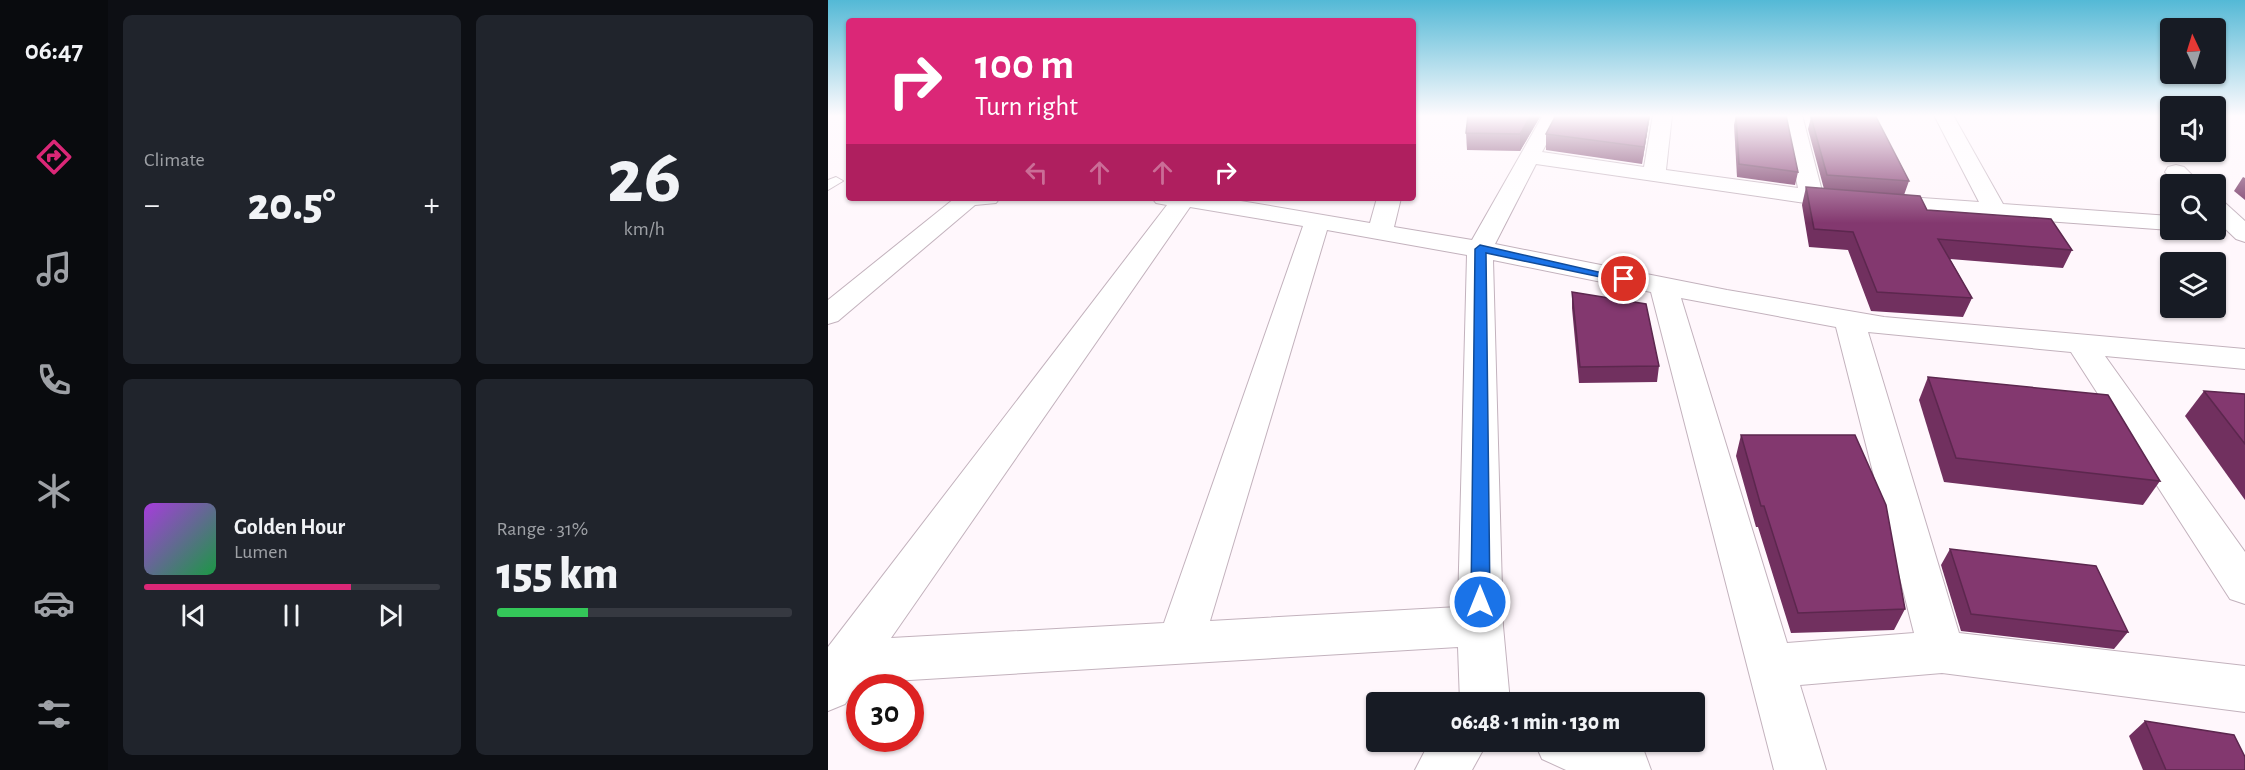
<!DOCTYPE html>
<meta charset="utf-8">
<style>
:root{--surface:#171b24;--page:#20242c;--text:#f1f3f6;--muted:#9ea1a6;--line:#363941;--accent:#db2777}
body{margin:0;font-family:"Alegreya Sans",sans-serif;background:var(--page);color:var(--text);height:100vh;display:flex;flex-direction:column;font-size:22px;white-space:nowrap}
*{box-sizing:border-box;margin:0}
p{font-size:20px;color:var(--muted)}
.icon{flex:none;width:33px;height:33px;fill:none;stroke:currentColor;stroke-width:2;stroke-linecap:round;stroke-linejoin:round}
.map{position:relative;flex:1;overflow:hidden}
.panel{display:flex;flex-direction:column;gap:15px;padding:15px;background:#0d0f14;width:720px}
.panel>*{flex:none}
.hud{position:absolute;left:18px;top:18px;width:570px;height:183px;border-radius:6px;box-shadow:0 2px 4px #0004;background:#db2777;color:#fff;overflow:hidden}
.needle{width:39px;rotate:356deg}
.tools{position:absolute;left:1332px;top:18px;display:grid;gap:12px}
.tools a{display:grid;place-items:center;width:66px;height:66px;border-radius:6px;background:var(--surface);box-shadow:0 2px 4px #0004;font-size:30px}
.speed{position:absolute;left:18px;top:674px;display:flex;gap:12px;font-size:30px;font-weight:700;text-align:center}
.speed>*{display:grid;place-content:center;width:78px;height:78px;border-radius:50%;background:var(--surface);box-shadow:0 2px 4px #0004;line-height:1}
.speed .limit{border:9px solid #d22;background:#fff;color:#111}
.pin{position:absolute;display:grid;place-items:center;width:51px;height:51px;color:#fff;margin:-26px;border:3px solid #fff;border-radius:50%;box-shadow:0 2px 6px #0007}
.me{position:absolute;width:66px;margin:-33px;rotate:0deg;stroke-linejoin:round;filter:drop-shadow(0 0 4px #0008)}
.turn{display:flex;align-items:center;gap:21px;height:126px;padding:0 30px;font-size:27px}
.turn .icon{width:78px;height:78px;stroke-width:2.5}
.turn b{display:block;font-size:42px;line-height:51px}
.lanes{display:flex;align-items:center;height:57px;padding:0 30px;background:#0003;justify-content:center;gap:30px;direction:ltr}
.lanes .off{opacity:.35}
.big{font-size:45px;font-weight:800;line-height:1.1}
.panel .tile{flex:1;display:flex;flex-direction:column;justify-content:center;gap:9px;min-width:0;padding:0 21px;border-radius:9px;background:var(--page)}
.panel .dial{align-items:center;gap:0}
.dial b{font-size:78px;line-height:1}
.song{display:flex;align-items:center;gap:18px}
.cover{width:72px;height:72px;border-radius:9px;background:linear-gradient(135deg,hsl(280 70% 55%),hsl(140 70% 35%))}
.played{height:6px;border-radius:3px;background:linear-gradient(90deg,var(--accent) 70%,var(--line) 70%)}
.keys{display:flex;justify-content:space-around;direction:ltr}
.heat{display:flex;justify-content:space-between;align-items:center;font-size:33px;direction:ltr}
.charge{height:9px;border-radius:4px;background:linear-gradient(90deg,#34c759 31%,var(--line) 0)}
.panel .tiles{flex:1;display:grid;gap:15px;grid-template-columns:repeat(2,1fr)}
.trip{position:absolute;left:538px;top:692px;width:339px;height:60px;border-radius:6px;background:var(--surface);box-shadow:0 2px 4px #0004;font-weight:800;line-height:60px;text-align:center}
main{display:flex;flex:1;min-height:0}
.dock{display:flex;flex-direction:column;width:108px;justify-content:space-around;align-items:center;background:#090b0e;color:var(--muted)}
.dock .icon{width:42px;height:42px}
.dock .on{color:var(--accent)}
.dock b{font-size:27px;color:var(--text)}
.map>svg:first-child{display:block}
</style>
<main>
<nav class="dock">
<b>06:47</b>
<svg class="icon on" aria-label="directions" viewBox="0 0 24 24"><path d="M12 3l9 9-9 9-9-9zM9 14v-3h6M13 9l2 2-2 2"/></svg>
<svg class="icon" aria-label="music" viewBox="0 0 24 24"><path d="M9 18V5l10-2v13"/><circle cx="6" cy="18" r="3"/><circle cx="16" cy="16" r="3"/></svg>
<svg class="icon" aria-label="phone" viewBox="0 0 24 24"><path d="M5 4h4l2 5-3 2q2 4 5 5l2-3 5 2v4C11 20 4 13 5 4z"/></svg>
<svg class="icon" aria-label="climate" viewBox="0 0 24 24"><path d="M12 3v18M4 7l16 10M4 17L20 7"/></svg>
<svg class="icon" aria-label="car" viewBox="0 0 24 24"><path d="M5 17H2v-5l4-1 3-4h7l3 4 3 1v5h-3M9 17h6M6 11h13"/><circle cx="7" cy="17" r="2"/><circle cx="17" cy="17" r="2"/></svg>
<svg class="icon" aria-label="filters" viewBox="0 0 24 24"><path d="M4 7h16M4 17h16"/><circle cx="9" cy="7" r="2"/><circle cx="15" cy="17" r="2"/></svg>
</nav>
<section class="panel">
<div class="tiles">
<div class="tile"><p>Climate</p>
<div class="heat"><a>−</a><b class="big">20.5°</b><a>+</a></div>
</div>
<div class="tile dial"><b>26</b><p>km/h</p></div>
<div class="tile">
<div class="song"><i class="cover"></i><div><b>Golden Hour</b><p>Lumen</p></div></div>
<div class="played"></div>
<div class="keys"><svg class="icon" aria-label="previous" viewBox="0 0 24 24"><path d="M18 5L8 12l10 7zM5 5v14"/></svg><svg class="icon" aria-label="pause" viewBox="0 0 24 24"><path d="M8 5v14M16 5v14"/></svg><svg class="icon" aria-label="next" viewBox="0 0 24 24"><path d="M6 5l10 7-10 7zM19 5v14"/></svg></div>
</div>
<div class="tile"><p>Range · 31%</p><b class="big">155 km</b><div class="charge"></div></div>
</div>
</section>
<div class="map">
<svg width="1417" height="770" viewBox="0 0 1417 770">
<rect width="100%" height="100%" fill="#fff7fc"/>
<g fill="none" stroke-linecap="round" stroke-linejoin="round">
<!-- service casing -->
<g stroke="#c3b2bd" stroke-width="2">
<path id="service" d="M8,177l7,4 -15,9v-10z"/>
</g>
<!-- minor casing -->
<g stroke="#c3b2bd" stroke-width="2">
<g id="minor">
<path d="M715,115h19l-20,37 102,15 9,-52h19l-6,55 132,18 -15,-73h19l20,76 157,11 -45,-87h19l50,89 167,12v14h4h-4l-358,-26 -276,-40 -41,80 232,46 157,27 361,32v20l-140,-13 140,196v52l-15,-5 -159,-247 -203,-20 91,301 286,33v46l-303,-39 -142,12 26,85h-52l-123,-478 -158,-32 10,366 7,76h-50l-2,-55 -598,36 -15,21 -17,7v-64l339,-442 -11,-2 -4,-5h71l147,25 7,-25h24l-7,29 78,13zM362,207l113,19 -139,397 -273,15zM499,230l140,25 -9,352 -248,14zM853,298l155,29 78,306 -127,10z"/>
<path d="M1348,165l8,2 17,17h-24l-12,-12 3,-5z"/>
<path d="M127,198h45l-4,5 -21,2 -137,116 -10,3v-24z"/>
<path d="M1388,200l8,2 21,19v21l-9,-3 -20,-19z"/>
<path d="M602,741h58l-16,29h-57z"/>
<path d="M706,741h85l25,10 7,19h-85l-24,-11z"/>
</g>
</g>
<!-- service -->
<use href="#service" fill="#fff" fill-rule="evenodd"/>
<!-- minor -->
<use href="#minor" fill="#fff" fill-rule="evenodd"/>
</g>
<!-- wall -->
<g fill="#71305f">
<path d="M713,115l-21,36 -53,-1 -1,-17z"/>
<path d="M822,115l-8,49 -96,-14v-16z"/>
<path d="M908,115h40l22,57 -3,13 -58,-8 -3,-52z"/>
<path d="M986,115h61l34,66 -5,14 23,15 145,40 -9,18 -113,-9 22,39 -9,19 -92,-6 -23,-61 -39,-3 -7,-42 4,-18 18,2 -16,-60 3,-12h3z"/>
<path d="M1415,177l2,1v22l-11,-9z"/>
<path d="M744,292l87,74 -2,16 -78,1 -7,-75z"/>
<path d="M1100,377l232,104 -17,24 -199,-23 -25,-82z"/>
<path d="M1376,391l41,3v106l-60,-84z"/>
<path d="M913,435l164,174 -11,21 -103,3 -33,-106h-2l-20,-71z"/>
<path d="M1122,549l178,83 -14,17 -153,-18 -20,-66z"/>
<path d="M1317,721l100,49h-102l-14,-34z"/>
</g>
<!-- shaded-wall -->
<g fill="#5c274e">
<path d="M703,115h10l-21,36v-17z"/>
<path d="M821,115h1l-8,49 2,-17z"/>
</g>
<!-- building -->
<g fill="#83386f" stroke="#5c274e" stroke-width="1.5">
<path d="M640,115h63l-11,19 -54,-1z"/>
<path d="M728,115h93l-5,32 -98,-13z"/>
<path d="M908,115h50l12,57 -59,-8z"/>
<path d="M991,115h56l34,66 -82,-6 -16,-58h9z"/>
<path d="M978,187l114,9 7,14 124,9 21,31 -134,-11 34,59 -95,-6 -24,-60 -39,-3z"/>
<path d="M744,292l74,12 13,62 -79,1z"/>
<path d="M1100,377l180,18 52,86 -204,-23z"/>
<path d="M1376,391l41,3v50z"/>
<path d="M913,435h114l31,70 19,104 -107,4 -34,-107h-3z"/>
<path d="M1122,549l146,17 32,66 -157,-18z"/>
<path d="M1317,721l89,14 11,22v13h-79z"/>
</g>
<!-- sky -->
<linearGradient id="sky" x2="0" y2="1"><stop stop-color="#54b9d6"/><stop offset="0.52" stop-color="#fffbfe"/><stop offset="1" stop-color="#fffbfe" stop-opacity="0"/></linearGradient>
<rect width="1417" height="223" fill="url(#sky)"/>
<!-- route -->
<path fill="#1a73e8" stroke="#114b97" stroke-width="1.5" d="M652,245l149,34 -5,3 -138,-29 4,349 -3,6 -7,2 -6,-2 -3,-6 4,-353z"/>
</svg>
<div class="tools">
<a><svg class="needle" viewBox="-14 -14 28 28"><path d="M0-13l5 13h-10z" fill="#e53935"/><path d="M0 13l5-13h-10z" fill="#9ea1a6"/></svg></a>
<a><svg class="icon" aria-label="sound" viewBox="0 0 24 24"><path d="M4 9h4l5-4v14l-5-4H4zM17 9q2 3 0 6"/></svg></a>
<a><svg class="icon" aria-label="search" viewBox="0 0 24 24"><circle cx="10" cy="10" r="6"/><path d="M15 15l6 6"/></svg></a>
<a><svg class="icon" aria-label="layers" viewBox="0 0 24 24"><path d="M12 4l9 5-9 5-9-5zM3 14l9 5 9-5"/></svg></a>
</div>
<div class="speed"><div class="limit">30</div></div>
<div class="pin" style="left:796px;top:279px;background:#d93025"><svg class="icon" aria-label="arrive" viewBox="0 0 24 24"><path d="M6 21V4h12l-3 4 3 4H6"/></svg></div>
<svg class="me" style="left:652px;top:602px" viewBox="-20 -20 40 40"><circle r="17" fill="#1a73e8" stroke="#fff" stroke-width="3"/><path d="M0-11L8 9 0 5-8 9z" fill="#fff"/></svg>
<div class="trip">06:48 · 1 min · 130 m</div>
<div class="hud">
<div class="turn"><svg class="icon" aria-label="right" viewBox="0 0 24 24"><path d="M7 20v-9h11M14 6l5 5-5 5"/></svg><div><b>100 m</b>Turn right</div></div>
<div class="lanes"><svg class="icon off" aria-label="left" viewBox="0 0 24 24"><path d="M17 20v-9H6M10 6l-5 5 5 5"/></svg><svg class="icon off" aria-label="ahead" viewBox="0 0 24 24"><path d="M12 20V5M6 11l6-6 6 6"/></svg><svg class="icon off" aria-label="ahead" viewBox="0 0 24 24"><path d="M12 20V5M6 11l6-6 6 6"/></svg><svg class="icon" aria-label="right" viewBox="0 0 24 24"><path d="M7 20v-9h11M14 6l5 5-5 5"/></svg></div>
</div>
</div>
</main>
